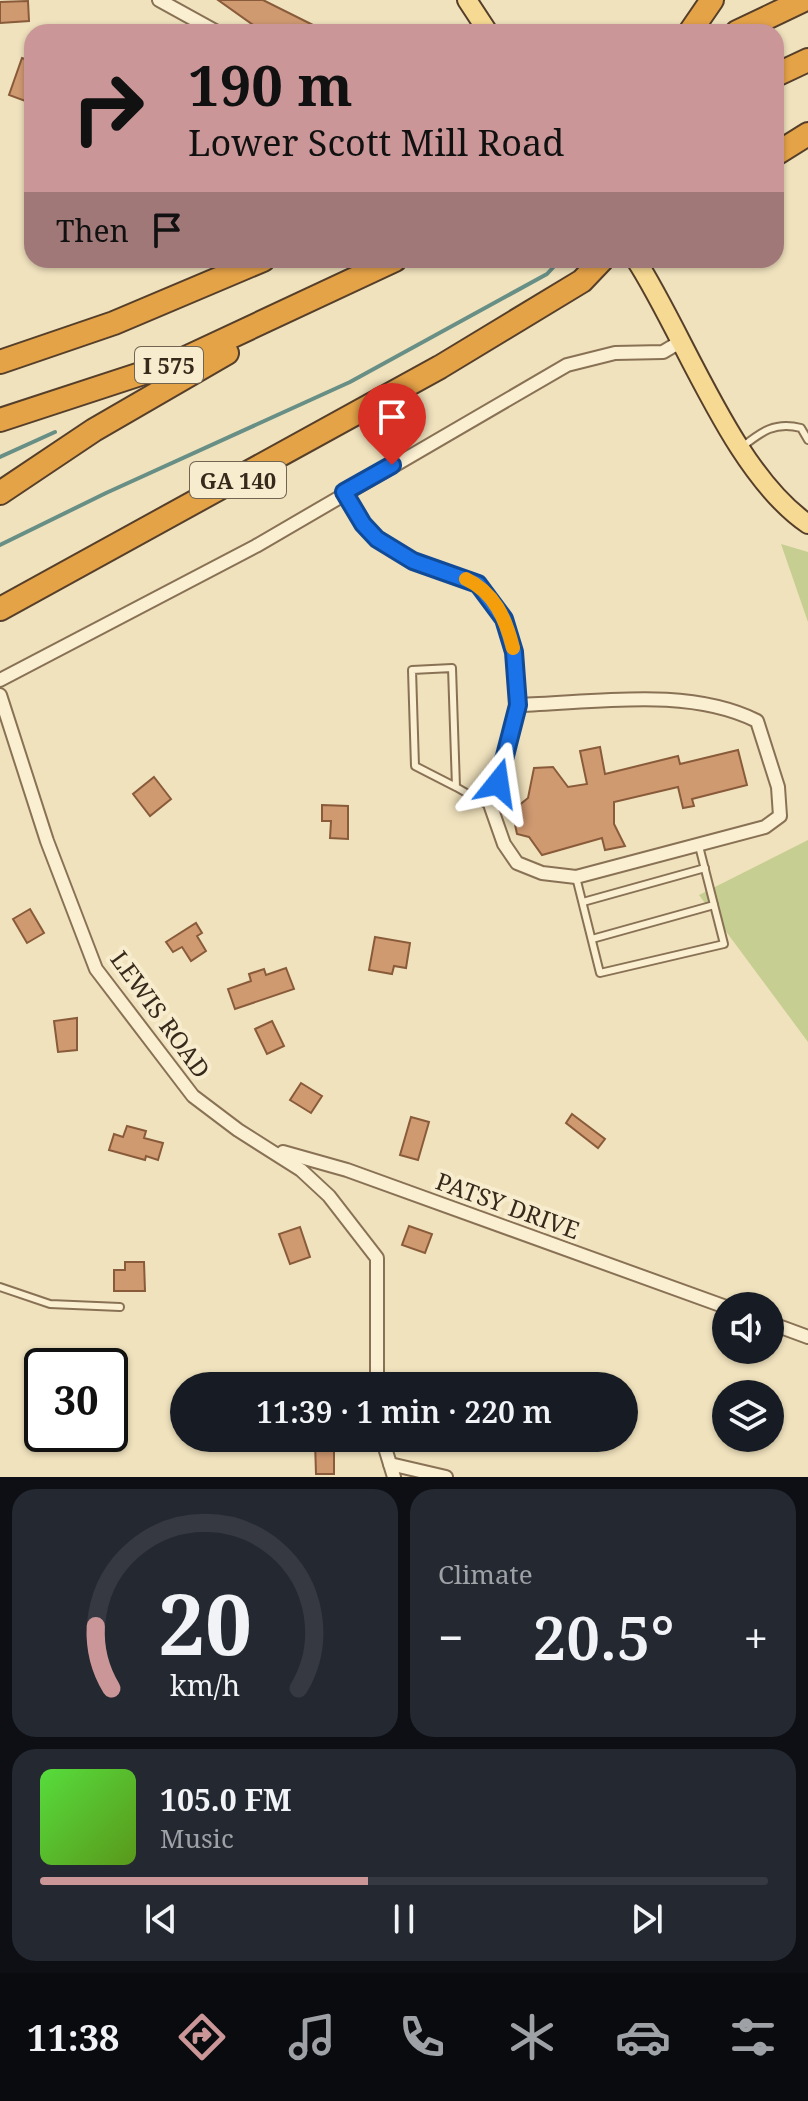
<!DOCTYPE html>
<meta charset="utf-8">
<style>
:root{--surface:#171b24;--page:#242831;--text:#f1f3f6;--muted:#9ea1a6;--line:#363941;--accent:#ca9697}
body{margin:0;font-family:"Noto Serif",serif;background:var(--page);color:var(--text);height:100vh;display:flex;flex-direction:column;font-size:30px;white-space:nowrap}
*{box-sizing:border-box;margin:0}
p{font-size:26px;color:var(--muted)}
.icon{flex:none;width:44px;height:44px;fill:none;stroke:currentColor;stroke-width:2;stroke-linecap:round;stroke-linejoin:round}
.map{position:relative;height:1477px;overflow:hidden}
.sheet{display:flex;flex-direction:column;gap:12px;padding:12px;background:#0d0f14;flex:1}
.sheet>*{flex:none}
.hud{position:absolute;left:24px;top:24px;width:760px;height:244px;border-radius:24px;box-shadow:0 2px 6px #0004;background:#ca9697;color:#111;overflow:hidden}
.fabs{position:absolute;left:712px;top:1292px;display:grid;gap:16px}
.fabs a{display:grid;place-items:center;width:72px;height:72px;border-radius:50%;background:var(--surface);box-shadow:0 2px 6px #0004;font-size:40px}
.speed{position:absolute;left:24px;top:1348px;display:flex;gap:16px;font-size:40px;font-weight:700;text-align:center}
.speed>*{display:grid;place-content:center;width:104px;height:104px;border-radius:50%;background:var(--surface);box-shadow:0 2px 6px #0004;line-height:1}
.speed .limit{border:4px solid #111;border-radius:12px;background:#fff;color:#111}
.pin{position:absolute;display:grid;place-items:center;width:68px;height:68px;color:#fff;margin:-82px -34px;border-radius:50% 50% 50% 0;rotate:-45deg;box-shadow:0 0 8px #0007}
.pin .icon{rotate:45deg}
.me{position:absolute;width:88px;margin:-44px;rotate:15deg;stroke-linejoin:round;filter:drop-shadow(0 0 6px #0008)}
.turn{display:flex;align-items:center;gap:28px;height:168px;padding:0 32px;font-size:36px}
.turn .icon{width:104px;height:104px;stroke-width:2.5}
.turn b{display:block;font-size:56px;line-height:68px}
.then{display:flex;align-items:center;height:76px;padding:0 32px;background:#0003;gap:16px;font-size:30px}
.big{font-size:60px;font-weight:600;line-height:1.1}
.sheet .widget{flex:1;display:flex;flex-direction:column;justify-content:center;gap:12px;min-width:0;padding:0 28px;border-radius:24px;background:var(--page)}
.sheet .dial{align-items:center;gap:0}
.dial svg{height:208px;overflow:visible;fill:none;stroke:var(--line);stroke-width:7;stroke-linecap:round;text-anchor:middle}
.dial text{fill:var(--text);stroke:none}
.song{display:flex;align-items:center;gap:24px}
.cover{width:96px;height:96px;border-radius:12px;background:linear-gradient(135deg,hsl(110 70% 55%),hsl(90 70% 35%))}
.played{height:8px;border-radius:4px;background:linear-gradient(90deg,var(--accent) 45%,var(--line) 45%)}
.keys{display:flex;justify-content:space-around;direction:ltr}
.heat{display:flex;justify-content:space-between;align-items:center;font-size:44px;direction:ltr}
.sheet .tiles{flex:1;display:grid;gap:12px;grid-template-columns:1fr 1fr}
.widget:last-child{grid-column:span 2}
.trip{position:absolute;left:170px;top:1372px;width:468px;height:80px;border-radius:40px;background:var(--surface);box-shadow:0 2px 6px #0004;font-weight:600;line-height:80px;text-align:center}
.menu{display:flex;height:128px;justify-content:space-around;align-items:center;background:#090b0e;color:var(--muted)}
.menu .icon{width:56px;height:56px}
.menu .selected{color:var(--accent)}
.menu b{font-size:36px;color:var(--text)}
.map>svg:first-child{display:block}
</style>
<div class="map">
<svg width="808" height="1477" viewBox="0 0 808 1477">
<rect width="100%" height="100%" fill="#f0e2bd"/>
<!-- green -->
<g fill="#c6ce91">
<path d="M781,544l27,8v70z"/>
<path d="M808,840v202l-109,-147z"/>
</g>
<g fill="none" stroke-linecap="round" stroke-linejoin="round">
<!-- stream -->
<g stroke="#688f86" stroke-width="4">
<path d="M0,457l55,-25"/>
<path d="M0,545l106,-52 244,-111 197,-108 13,-14"/>
</g>
</g>
<!-- building -->
<g fill="#d09a71" stroke="#895b3a" stroke-width="2">
<path d="M218,0h45l64,32h-64z"/>
<path d="M28,1l1,20 -29,2v-21z"/>
<path d="M32,54v37l-4,11 -19,-7 13,-37 6,2z"/>
<path d="M600,747l5,27 73,-18 2,8 58,-14 9,35 -55,14 2,7 -11,2 -5,-21 -64,15v22l11,22 -20,4 -3,-12 -60,17 -13,-18 -12,-3 -5,-23 16,-13 6,-30 19,-1 15,20 19,-3 -7,-33z"/>
<path d="M154,777l17,22 -21,17 -17,-22z"/>
<path d="M322,805l26,1v33l-18,-1 1,-17h-9z"/>
<path d="M30,909l14,24 -17,10 -14,-24z"/>
<path d="M196,923l6,10 -5,3 9,15 -15,10 -9,-14 -9,5 -7,-10z"/>
<path d="M375,937l35,6 -4,25 -12,-2 -2,8 -23,-4z"/>
<path d="M286,968l8,21 -59,20 -7,-20 23,-8 -2,-7 15,-5 2,6z"/>
<path d="M77,1018v32l-19,2 -4,-31z"/>
<path d="M272,1021l12,25 -17,8 -12,-25z"/>
<path d="M301,1083l21,13 -11,17 -21,-13z"/>
<path d="M572,1114l33,25 -7,9 -32,-25z"/>
<path d="M411,1117l18,5 -11,38 -18,-5z"/>
<path d="M127,1126l19,5 -2,7 19,5 -5,17 -12,-4 -1,4 -36,-10 5,-16 9,3z"/>
<path d="M409,1226l23,8 -7,19 -23,-8z"/>
<path d="M300,1227l10,30 -20,7 -11,-30z"/>
<path d="M125,1262h19l1,29h-31v-21h11z"/>
<path d="M315,1442h19v32h-18z"/>
</g>
<g fill="none" stroke-linecap="round" stroke-linejoin="round">
<!-- lane casing -->
<g stroke="#897155" stroke-width="10">
<g id="lane">
<path d="M742,447c19,-15 33,-26 59,-19l7,12"/>
<path d="M456,787l-41,-21 -3,-96 40,-2 4,119 35,20"/>
<path d="M576,877l24,96 124,-29 -25,-98"/>
<path d="M583,902l122,-34"/>
<path d="M592,939l122,-34"/>
<path d="M0,1287l50,17 70,3"/>
</g>
</g>
<!-- street casing -->
<g stroke="#897155" stroke-width="16">
<g id="street">
<path d="M159,0l58,32"/>
<path d="M344,492l19,32 14,15 36,22 65,23 26,35 10,33 4,53 -27,102 13,37 13,19 25,10 34,4 189,-50 15,-11 -2,-29 -21,-66c-70,-35 -163,-18 -239,-16"/>
<path d="M0,680l256,-134 311,-181 48,-12 48,-1 17,-10"/>
<path d="M0,695l47,146 49,128 97,127 45,34 63,40 28,26 48,62v128"/>
<path d="M283,1152l64,18 379,137"/>
<path d="M770,1323l38,14"/>
<path d="M382,1438l12,39"/>
<path d="M390,1464l56,13"/>
</g>
</g>
<!-- primary casing -->
<g stroke="#563f2a" stroke-width="22">
<g id="primary">
<path d="M467,0l21,32"/>
<path d="M636,260c49,76 97,213 172,264"/>
</g>
</g>
<!-- highway casing -->
<g stroke="#563f2a" stroke-width="26">
<g id="highway">
<path d="M690,32l22,-32"/>
<path d="M737,32l67,-32"/>
<path d="M776,75l32,-15"/>
<path d="M776,154l32,-20"/>
<path d="M0,362l114,-39 149,-63"/>
<path d="M0,420l177,-58 218,-102"/>
<path d="M0,493l94,-63 133,-77"/>
<path d="M0,609l440,-242 142,-86 20,-21"/>
</g>
</g>
<!-- lane -->
<use href="#lane" stroke="#faefd1" stroke-width="6"/>
<!-- street -->
<use href="#street" stroke="#faefd1" stroke-width="12"/>
<!-- primary -->
<use href="#primary" stroke="#f6d992" stroke-width="18"/>
<!-- highway -->
<use href="#highway" stroke="#e5a348" stroke-width="22"/>
</g>
<g fill="none" stroke-linecap="round" stroke-linejoin="round">
<!-- route casing -->
<g stroke="#114b97" stroke-width="20">
<path id="route" d="M392,465l-48,27 19,32 14,15 36,22 65,23 26,35 10,33 4,53 -20,78"/>
</g>
<!-- route -->
<use href="#route" stroke="#1a73e8" stroke-width="14"/>
<!-- slow -->
<path stroke="#f59e0b" stroke-width="14" d="M466,579c28,13 40,40 47,69"/>
</g>
<g text-anchor="middle" dominant-baseline="central" stroke-width="8" stroke-linejoin="round" paint-order="stroke">
<!-- shield labels -->
<g fill="#f7eccd" stroke="#716450" stroke-width="2">
<rect x="135" y="347" width="68" height="36" rx="6"/>
<rect x="190" y="462" width="96" height="36" rx="6"/>
</g>
<g font-size="22" font-weight="bold" fill="#37291b">
<text x="169" y="365">I 575</text>
<text x="238" y="480">GA 140</text>
</g>
<!-- street labels -->
<g font-size="24" fill="#37291b" stroke="#f7eccd">
<text transform="translate(161 1014) rotate(54)">LEWIS ROAD</text>
<text transform="translate(508 1205) rotate(20)">PATSY DRIVE</text>
</g>
</g>
</svg>
<div class="fabs">
<a><svg class="icon" aria-label="sound" viewBox="0 0 24 24"><path d="M4 9h4l5-4v14l-5-4H4zM17 9q2 3 0 6"/></svg></a>
<a><svg class="icon" aria-label="layers" viewBox="0 0 24 24"><path d="M12 4l9 5-9 5-9-5zM3 14l9 5 9-5"/></svg></a>
</div>
<div class="speed"><div class="limit">30</div></div>
<div class="pin" style="left:392px;top:465px;background:#d93025"><svg class="icon" aria-label="arrive" viewBox="0 0 24 24"><path d="M6 21V4h12l-3 4 3 4H6"/></svg></div>
<svg class="me" style="left:498px;top:783px" viewBox="-20 -20 40 40"><path d="M0-17L14 15 0 8-14 15z" fill="#1a73e8" stroke="#fff" stroke-width="4"/></svg>
<div class="trip">11:39 · 1 min · 220 m</div>
<div class="hud">
<div class="turn"><svg class="icon" aria-label="right" viewBox="0 0 24 24"><path d="M7 20v-9h11M14 6l5 5-5 5"/></svg><div><b>190 m</b>Lower Scott Mill Road</div></div>
<div class="then">Then<svg class="icon" aria-label="arrive" viewBox="0 0 24 24"><path d="M6 21V4h12l-3 4 3 4H6"/></svg></div>
</div>
</div>
<section class="sheet">
<div class="tiles">
<div class="widget dial"><svg viewBox="0 0 100 80">
<path d="M14 69A42 42 0 1 1 86 69"/>
<path d="M14 69A42 42 0 0 1 8 45" stroke="#ca9697"/>
<text x="50" y="56" font-size="32" font-weight="700">20</text>
<text x="50" y="72" font-size="11">km/h</text>
</svg></div>
<div class="widget"><p>Climate</p>
<div class="heat"><a>−</a><b class="big">20.5°</b><a>+</a></div>
</div>
<div class="widget">
<div class="song"><i class="cover"></i><div><b>105.0 FM</b><p>Music</p></div></div>
<div class="played"></div>
<div class="keys"><svg class="icon" aria-label="previous" viewBox="0 0 24 24"><path d="M18 5L8 12l10 7zM5 5v14"/></svg><svg class="icon" aria-label="pause" viewBox="0 0 24 24"><path d="M8 5v14M16 5v14"/></svg><svg class="icon" aria-label="next" viewBox="0 0 24 24"><path d="M6 5l10 7-10 7zM19 5v14"/></svg></div>
</div>
</div>
</section>
<nav class="menu">
<b>11:38</b>
<svg class="icon selected" aria-label="directions" viewBox="0 0 24 24"><path d="M12 3l9 9-9 9-9-9zM9 14v-3h6M13 9l2 2-2 2"/></svg>
<svg class="icon" aria-label="music" viewBox="0 0 24 24"><path d="M9 18V5l10-2v13"/><circle cx="6" cy="18" r="3"/><circle cx="16" cy="16" r="3"/></svg>
<svg class="icon" aria-label="phone" viewBox="0 0 24 24"><path d="M5 4h4l2 5-3 2q2 4 5 5l2-3 5 2v4C11 20 4 13 5 4z"/></svg>
<svg class="icon" aria-label="climate" viewBox="0 0 24 24"><path d="M12 3v18M4 7l16 10M4 17L20 7"/></svg>
<svg class="icon" aria-label="car" viewBox="0 0 24 24"><path d="M5 17H2v-5l4-1 3-4h7l3 4 3 1v5h-3M9 17h6M6 11h13"/><circle cx="7" cy="17" r="2"/><circle cx="17" cy="17" r="2"/></svg>
<svg class="icon" aria-label="filters" viewBox="0 0 24 24"><path d="M4 7h16M4 17h16"/><circle cx="9" cy="7" r="2"/><circle cx="15" cy="17" r="2"/></svg>
</nav>
